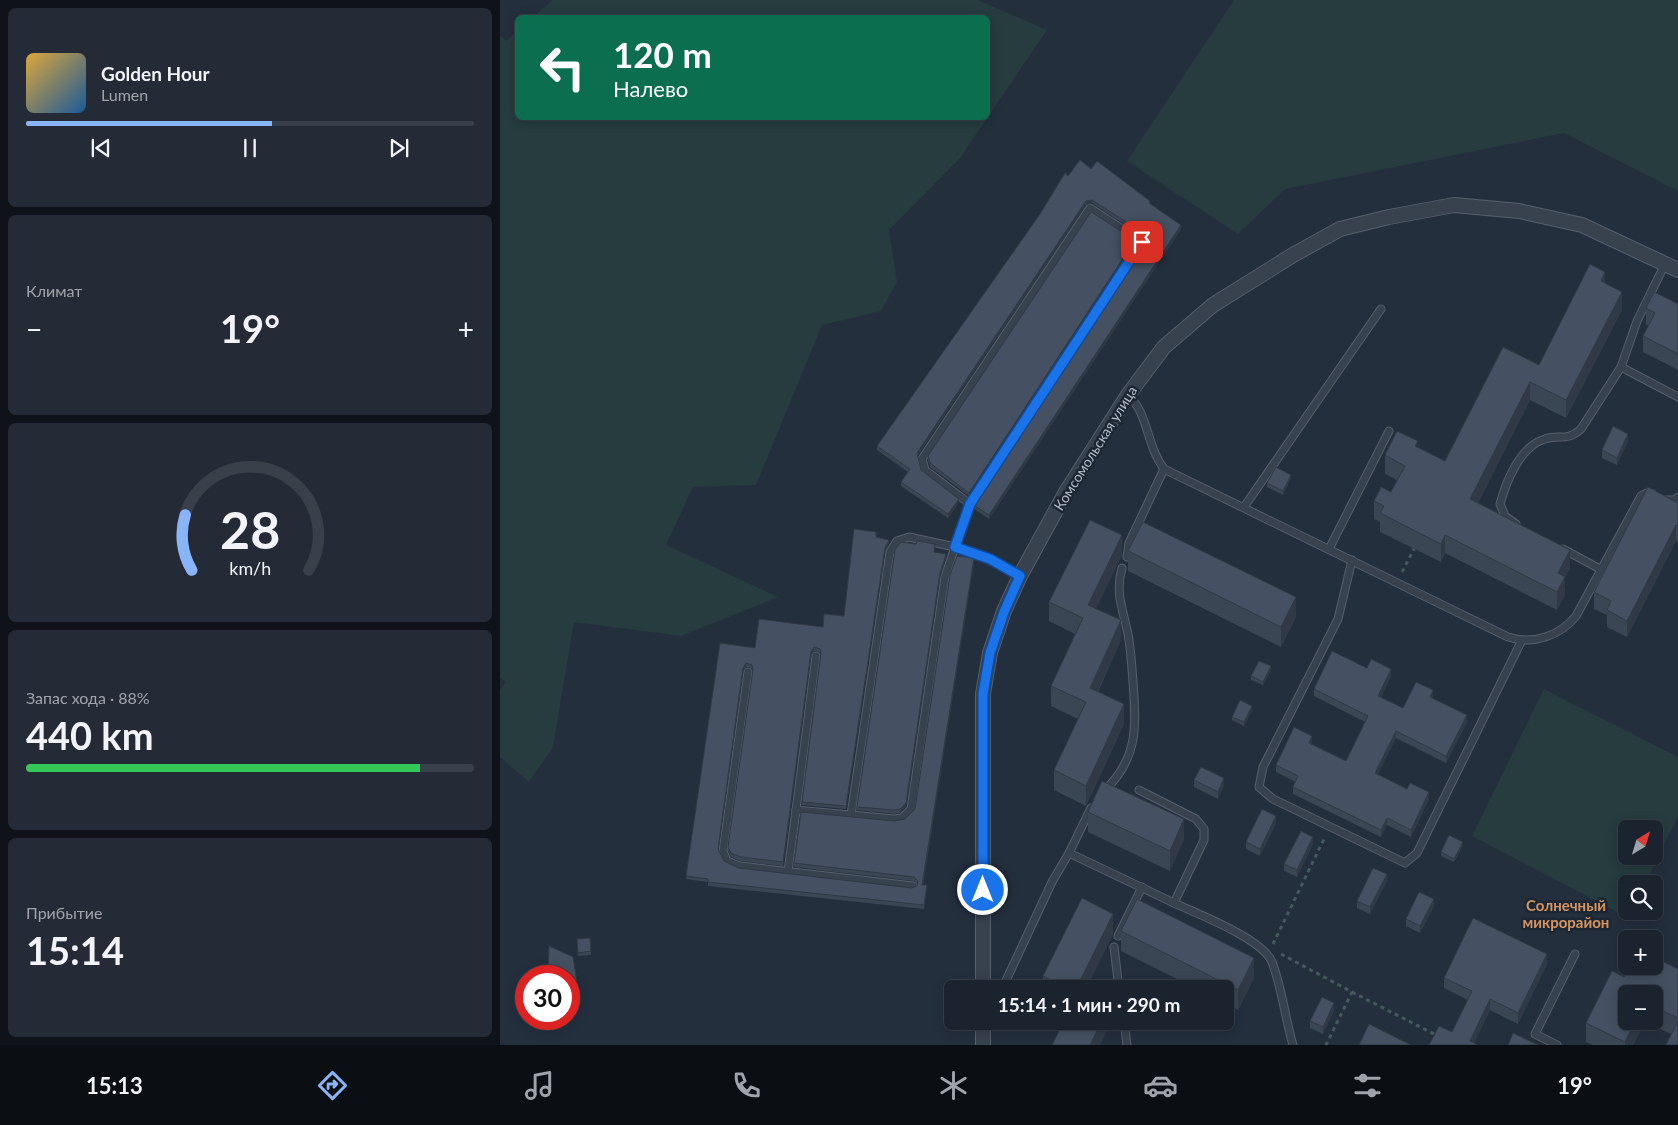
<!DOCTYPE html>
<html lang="ru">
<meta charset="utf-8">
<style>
:root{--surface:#1b232e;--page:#242b36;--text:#f1f3f6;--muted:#a0a4aa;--line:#39404a;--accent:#8ab4f8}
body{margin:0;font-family:Lato,sans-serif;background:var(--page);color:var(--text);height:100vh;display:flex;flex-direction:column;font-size:19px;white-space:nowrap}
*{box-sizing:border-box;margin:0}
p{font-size:16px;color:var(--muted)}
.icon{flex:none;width:28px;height:28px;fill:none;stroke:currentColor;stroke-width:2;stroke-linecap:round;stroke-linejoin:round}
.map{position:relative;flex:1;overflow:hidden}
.sheet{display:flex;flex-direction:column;gap:8px;padding:8px;background:#0f1319;width:500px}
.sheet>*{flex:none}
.banner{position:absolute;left:15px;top:15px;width:475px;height:105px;border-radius:8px;box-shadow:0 2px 12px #0003,0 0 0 1px var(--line);background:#0b6e4f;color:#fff;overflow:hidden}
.needle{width:32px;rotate:38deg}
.fabs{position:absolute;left:1118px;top:820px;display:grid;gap:10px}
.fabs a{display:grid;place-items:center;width:45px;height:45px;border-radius:8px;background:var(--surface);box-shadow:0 2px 12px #0003,0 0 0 1px var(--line);font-size:25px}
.speed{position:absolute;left:15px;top:965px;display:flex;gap:10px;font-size:25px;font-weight:700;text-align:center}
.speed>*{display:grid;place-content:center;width:65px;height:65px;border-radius:50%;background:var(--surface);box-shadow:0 2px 12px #0003,0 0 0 1px var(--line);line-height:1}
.speed .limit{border:8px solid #d22;background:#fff;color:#111}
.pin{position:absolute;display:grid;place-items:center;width:42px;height:42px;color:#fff;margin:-21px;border-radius:10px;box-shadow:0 2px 8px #0006}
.me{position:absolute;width:55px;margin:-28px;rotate:0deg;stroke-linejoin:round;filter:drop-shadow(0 0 4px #0008)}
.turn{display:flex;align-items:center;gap:18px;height:105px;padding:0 15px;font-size:22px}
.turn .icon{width:65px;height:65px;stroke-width:2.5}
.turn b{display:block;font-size:35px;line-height:42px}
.big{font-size:38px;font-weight:700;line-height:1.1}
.sheet .tile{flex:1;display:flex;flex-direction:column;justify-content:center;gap:8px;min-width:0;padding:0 18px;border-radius:8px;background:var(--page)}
.sheet .dial{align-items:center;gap:0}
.dial svg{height:130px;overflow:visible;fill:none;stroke:var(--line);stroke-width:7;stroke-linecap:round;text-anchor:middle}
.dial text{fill:var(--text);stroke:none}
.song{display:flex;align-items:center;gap:15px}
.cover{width:60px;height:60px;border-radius:8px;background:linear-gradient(135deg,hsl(40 70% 55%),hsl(210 70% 35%))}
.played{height:5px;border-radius:2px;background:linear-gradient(90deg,var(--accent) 55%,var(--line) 55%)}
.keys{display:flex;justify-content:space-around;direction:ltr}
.heat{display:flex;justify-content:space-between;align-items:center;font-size:28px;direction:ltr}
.charge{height:8px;border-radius:4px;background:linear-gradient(90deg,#34c759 88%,var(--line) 0)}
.trip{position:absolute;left:444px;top:980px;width:290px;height:50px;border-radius:8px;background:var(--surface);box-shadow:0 2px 12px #0003,0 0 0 1px var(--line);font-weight:700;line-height:50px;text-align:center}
.tab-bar{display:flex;height:80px;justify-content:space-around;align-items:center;background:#0b0e12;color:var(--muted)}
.tab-bar .icon{width:35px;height:35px}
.tab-bar .on{color:var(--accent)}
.tab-bar b{font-size:22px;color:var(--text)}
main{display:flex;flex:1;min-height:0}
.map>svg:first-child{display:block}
</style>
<main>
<section class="sheet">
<div class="tile">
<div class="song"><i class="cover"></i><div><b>Golden Hour</b><p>Lumen</p></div></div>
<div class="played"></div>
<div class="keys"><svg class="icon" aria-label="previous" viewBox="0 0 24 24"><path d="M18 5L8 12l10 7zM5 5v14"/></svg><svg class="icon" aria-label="pause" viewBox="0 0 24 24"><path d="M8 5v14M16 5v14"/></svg><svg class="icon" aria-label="next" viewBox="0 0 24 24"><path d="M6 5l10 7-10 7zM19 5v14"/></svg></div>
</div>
<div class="tile"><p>Климат</p>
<div class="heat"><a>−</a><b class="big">19°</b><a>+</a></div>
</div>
<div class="tile dial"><svg viewBox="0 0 100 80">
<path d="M14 69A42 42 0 1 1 86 69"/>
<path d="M14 69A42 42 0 0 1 10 35" stroke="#8ab4f8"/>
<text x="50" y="56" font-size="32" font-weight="700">28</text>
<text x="50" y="72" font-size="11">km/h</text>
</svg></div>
<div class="tile"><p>Запас хода · 88%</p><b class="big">440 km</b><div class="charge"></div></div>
<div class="tile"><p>Прибытие</p><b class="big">15:14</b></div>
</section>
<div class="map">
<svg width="1178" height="1045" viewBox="0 0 1178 1045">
<rect width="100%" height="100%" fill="#242f3e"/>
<!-- green -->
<g fill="#263c3f" fill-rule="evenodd">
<path d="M53,0h425l69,30 -87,128 -71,72 8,52 -16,29 -59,14 -66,160 -63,2 -27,58 112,52 -97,39 -107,-14 -21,125 -24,35 -29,-25v-67l6,-8 -6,-4v-642l6,5 11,-10 1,87h470v-100l-455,-1z"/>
<path d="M734,0h444v191l-114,-58 -279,56 -47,45 -111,-73z"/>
<path d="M1044,689l134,68v59l-33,68h-19v27h6l-3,7 -157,-82zM1126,829h28v27h-28z"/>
</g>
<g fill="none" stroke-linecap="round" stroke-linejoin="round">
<!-- service casing -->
<g stroke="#565f6c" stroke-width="9">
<g id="service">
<path d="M1165,264l-28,57 -16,46 57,30"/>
<path d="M628,395c21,19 18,50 36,74l344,168c25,8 52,-1 68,-21l65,-120 6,-3 6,1"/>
<path d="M1165,500h9l4,-3"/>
<path d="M470,504l-45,-34 -3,-11 168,-251 52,34 -172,262 -15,43 25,8 40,21"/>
<path d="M744,507l137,-198"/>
<path d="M1016,524l-11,-8 -5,-12c6,-22 20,-58 45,-65 14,-5 22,3 36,-10l40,-62"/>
<path d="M829,549l60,-118"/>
<path d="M1063,549l37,20"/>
<path d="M627,557l2,-14 35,-74"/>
<path d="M852,560l-14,59 -75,148 -4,20 14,12 132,64 12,-10 104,-211"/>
<path d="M248,672l-25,179 4,10 13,5 173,20"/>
<path d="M604,791c35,-33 32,-65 29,-109 -1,-14 -2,-29 -4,-42 -4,-27 -15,-44 -7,-72"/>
<path d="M296,810l98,9 8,-1 9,-9 34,-232 10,-30 -46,-10 -12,4 -7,11 -39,263"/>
<path d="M569,853l22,-45"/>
<path d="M288,872l28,-216"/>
<path d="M674,903c24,11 89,36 98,59 10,26 13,56 21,83"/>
<path d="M618,936l24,-49"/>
<path d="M614,947l5,42"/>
<path d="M502,989l50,-107 17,-29 105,50 30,-63v-11l-8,-10 -57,-29"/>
<path d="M624,1021l3,24"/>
<path d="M1057,1045l-22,-11 40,-80"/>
</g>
</g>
<!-- minor casing -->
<g stroke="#565f6c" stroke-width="16">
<g id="minor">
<path d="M483,989v-295l7,-41 14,-42 16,-35 46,-84 62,-97 36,-48 49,-42 80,-50 47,-26 49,-12 65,-12 65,6 63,14 96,45"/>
<path d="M483,1021v24"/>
</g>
</g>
<!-- path -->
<g stroke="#44595c" stroke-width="3" stroke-dasharray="4 4" stroke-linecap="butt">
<path d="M902,572l13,-25"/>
<path d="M773,944l52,-107"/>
<path d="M781,954l71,38 -26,53"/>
<path d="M852,992l82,42"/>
</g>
<!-- service -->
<use href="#service" stroke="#38414e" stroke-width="7"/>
<!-- minor -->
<use href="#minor" stroke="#38414e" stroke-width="14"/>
</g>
<!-- wall -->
<g fill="#3b4654" fill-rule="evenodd">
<path d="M591,169l59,35 31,25 -192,290 -15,-10v-4l172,-264 -1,-3 -53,-35 -6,2 -168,250 3,15 38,32 -11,16 -47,-32v-4l7,-10 -31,-22v-4l191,-270z"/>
<path d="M635,244l-166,252 -39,-29 -2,-7v-4z"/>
<path d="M1105,283l17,27 -56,108 -36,-18 -52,103 92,66 -5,8v18l-8,15 -112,-57 -4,9 -61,-30v-10l-6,-3v-18l17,-9 6,-12 -12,-6v-19l33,-8 27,14 94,-96z"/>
<path d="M1178,304v66l-35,-18v-16l6,-10 -3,-2v-16z"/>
<path d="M1128,441l-11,24 -15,-7v-8z"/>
<path d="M791,478l-8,17 -16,-8v-4z"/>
<path d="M1178,503v39l-2,-1 -49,96 -20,-10v-12l-13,-6v-17z"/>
<path d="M376,538l13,5 -4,8 -39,258 -44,-4 19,-149 -1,-4 -6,-1 -3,4 -28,211 -42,-5 -10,-4 -3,-7v-3l25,-175 -1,-4 -6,-1 -3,4 -25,179 6,11 15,7 173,20 5,-2v-2l-3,-3 -120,-14v-4l100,-42 11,-2 10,-10 59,-247 -51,323h4l-3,24 -216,-23v-4l-22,-3 34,-236 35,5 68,-21 21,-11z"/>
<path d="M435,548l-1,4 12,5 -6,19 -34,230 -6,7 -6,1 -37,-4v-3z"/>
<path d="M628,551l168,66 -15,30 -153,-76z"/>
<path d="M622,555l-26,53 25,32 -23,52 26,32 -38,82 -32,-16v-20l24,-51 -27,-13v-20l24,-52 -26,-13v-19z"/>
<path d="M867,668l24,8 -10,21 22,11 30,-10v1l34,23 -21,41 -50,-25 -19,37 52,24 -18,38 -24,-12 -6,12 -88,-43v-7l3,-5 -20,-10v-7l36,-22 -1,1 35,17 19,-39 -51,-26v-7z"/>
<path d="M771,670l-8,15 -12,-5v-4z"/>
<path d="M752,710l-8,16 -12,-6v-3z"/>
<path d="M694,780l30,5 -6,14 -24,-12z"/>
<path d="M588,812l96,27 -14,32 -82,-39z"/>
<path d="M776,823l-16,33 -14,-7v-7z"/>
<path d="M813,844l-16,33 -13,-6v-7z"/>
<path d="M963,845l-9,17 -13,-6v-4z"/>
<path d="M887,881l-17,33 -13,-6v-7z"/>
<path d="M934,906l-14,27 -14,-7v-7z"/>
<path d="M621,931l133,47 -16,32 -13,-7v-14h-28l-76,-38z"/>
<path d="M613,934l-26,52 7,3h-51v-13z"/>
<path d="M77,943l14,8v4l-13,1z"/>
<path d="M49,946l28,36v4l-8,1v-11l-21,-1z"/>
<path d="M1047,964l-29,60 -28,-14 -16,33 -22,-11 16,-32 -24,-12v-10z"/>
<path d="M1178,969v76l-7,-11 -26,-12 -12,23h-40l-7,-3v-19l38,-46zM1154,994v27h-28z"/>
<path d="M834,1010l-11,24 -13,-6v-7z"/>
</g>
<!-- shaded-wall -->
<g fill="#303945">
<path d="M592,200v3l-6,2 -169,251v-3l169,-252z"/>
<path d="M681,225v4l-192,290v-4z"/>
<path d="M635,240v4l-166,252v-3z"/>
<path d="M1105,272v18l-4,-9z"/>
<path d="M1122,292v18l-56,108v-18z"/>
<path d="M1030,382v18l-60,118v-19z"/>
<path d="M1128,434v7l-11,24v-7z"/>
<path d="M791,475v3l-8,17v-4z"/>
<path d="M459,499v3l-11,16v-4z"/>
<path d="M1176,525v16l-49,96v-16z"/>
<path d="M622,535v20l-34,70v-20z"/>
<path d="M945,535v18l-4,9v-18z"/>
<path d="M389,540v3l-4,8 -39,258 39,-261z"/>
<path d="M1070,550v19l-5,8v18l-8,15 1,-37z"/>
<path d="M446,554v3l-6,19 -34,230 -6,7 40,-240z"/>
<path d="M474,558v4l-52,326v-3z"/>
<path d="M796,597v20l-15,30v-20z"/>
<path d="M621,620v20l-31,68v-20z"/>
<path d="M314,647v4l-3,4 -28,211 28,-214z"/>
<path d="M246,663v4l-3,4 -25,181 25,-184z"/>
<path d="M771,666v4l-8,15v-3z"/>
<path d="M891,669v7l-13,27v-7z"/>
<path d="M933,690v8l-3,6v-7z"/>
<path d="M624,704v20l-38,82v-20z"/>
<path d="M752,706v4l-8,16v-4z"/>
<path d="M967,715v7l-21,41v-7z"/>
<path d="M896,731v7l-21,43v-8z"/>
<path d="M812,736v7l-3,7v-7z"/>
<path d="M724,778v7l-6,14v-7z"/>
<path d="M929,792v7l-18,38v-7z"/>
<path d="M776,816v7l-16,33v-7z"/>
<path d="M887,818v7l-6,12v-7z"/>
<path d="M684,819v20l-14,32v-20z"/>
<path d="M813,837v7l-16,33v-7z"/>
<path d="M963,842v3l-9,17v-3z"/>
<path d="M887,874v7l-17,33v-7z"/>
<path d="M934,899v7l-14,27v-7z"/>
<path d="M613,914v20l-27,55h-10z"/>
<path d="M1047,954v10l-29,60v-11z"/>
<path d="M754,958v20l-16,32v-20z"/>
<path d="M990,999v11l-17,35 -3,-4z"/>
<path d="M834,1003v7l-11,24v-7z"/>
<path d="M602,1021h10l-12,24h-10z"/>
<path d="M1135,1021h10l-12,24h-8v-3z"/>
</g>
<!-- building -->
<g fill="#455162" stroke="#303945">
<path d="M580,160l11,9 6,-8 53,40 -1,2 32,22 -192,290 -15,-10 1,-2 172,-264 -2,-5 -53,-34 -6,1 -169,252 4,17 38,29 -11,15 -47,-32 9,-13 -33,-23 163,-232 25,-41 3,3z"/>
<path d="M591,212l44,28 -166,253 -39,-30 -2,-7z"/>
<path d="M1090,264l15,8 -4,9 21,11 -15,29 -41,79 -36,-18 -60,117 100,51 -12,23 7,4 -8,15 -112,-57 -4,9 -61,-31 4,-7 -10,-5 7,-14 10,5 14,-26 -20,-11 12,-24 21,10 -3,5 30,15 58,-114 36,18z"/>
<path d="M1154,292l24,12v50l-35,-18 12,-23 -9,-5z"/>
<path d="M1113,426l15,8 -11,24 -15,-8z"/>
<path d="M776,467l15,8 -8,16 -16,-8z"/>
<path d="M1148,487l30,16v23l-2,-1 -49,96 -20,-11 4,-9 -17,-9z"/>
<path d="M590,520l32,15 -34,70 33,15 -31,68 34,16 -38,82 -32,-16 32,-68 -35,-16 32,-68 -34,-16z"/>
<path d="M643,522l153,75 -15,30 -153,-76z"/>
<path d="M354,529l22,3v5l13,3 -4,8 -39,258 -44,-4 19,-149 -1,-4 -6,-2 -3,5 -28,210 -42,-5 -10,-4 -3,-6 25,-178 -1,-4 -6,-2 -3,5 -25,181 6,12 15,7 173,20 5,-2 1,-5 -4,-4 -120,-14 7,-51 93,9 11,-2 10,-10 35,-234 7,-19 17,2 -52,327h5l-3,20 -216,-23v-3l-22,-3 34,-233 35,5 4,-29 64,8 1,-13 20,2z"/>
<path d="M417,541l18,3 -1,8 12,2 -6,19 -34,230 -6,6 -6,1 -37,-3 38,-257 6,-8 15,2z"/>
<path d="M832,651l35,17 4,-9 20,10 -13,27 25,12 13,-26 17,8 -3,7 37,18 -21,41 -50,-25 -21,42 32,16 3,-6 19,9 -18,38 -24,-12 -6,12 -88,-43 5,-11 -22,-11 18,-38 18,9 -3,7 37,18 22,-45 -54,-27z"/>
<path d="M759,661l12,5 -8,16 -12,-6z"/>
<path d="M740,700l12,6 -8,16 -12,-5z"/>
<path d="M701,767l23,11 -6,14 -24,-12z"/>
<path d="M602,781l82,38 -14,32 -82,-39z"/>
<path d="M762,809l14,7 -16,33 -14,-7z"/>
<path d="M801,831l12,6 -16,33 -13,-6z"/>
<path d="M949,835l14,7 -9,17 -13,-7z"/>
<path d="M873,868l14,6 -17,33 -13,-6z"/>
<path d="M919,892l15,7 -14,27 -14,-7z"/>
<path d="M582,898l31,16 -37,75h-8l-25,-13z"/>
<path d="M637,899l117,59 -16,32 -117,-59z"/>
<path d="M973,918l74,36 -29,59 -28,-14 -20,42 8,4h-49l10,-19 13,6 20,-41 -28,-13z"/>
<path d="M90,938l1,13 -13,2 -1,-14z"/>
<path d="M49,946l24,11 4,25 -8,1v-7h-8v-4l-13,-1z"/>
<path d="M1154,957l24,12v49l-24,-11v-13h-28v27h9l-10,21 -39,-19 26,-52 12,6 5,-11h25z"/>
<path d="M583,983l11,6h-14z"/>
<path d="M822,997l12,6 -11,24 -13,-6z"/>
<path d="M564,1021h38l-12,24h-38z"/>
<path d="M1178,1021v24h-12z"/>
<path d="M869,1024l42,21h-52z"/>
<path d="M1013,1033l25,12h-30z"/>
</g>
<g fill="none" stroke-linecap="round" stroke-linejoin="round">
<!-- route casing -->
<g stroke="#114b97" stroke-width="12">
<path id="route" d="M483,890v-196l7,-41 14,-41 16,-36 -30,-17 -35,-12 15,-43 172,-262"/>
</g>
<!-- route -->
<use href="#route" stroke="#1a73e8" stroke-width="9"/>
</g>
<g text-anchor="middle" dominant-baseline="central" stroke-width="5" stroke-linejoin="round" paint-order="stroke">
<!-- street labels -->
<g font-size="14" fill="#b4bcc9" stroke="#1d2633">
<text transform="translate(595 448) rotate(-58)">Комсомольская улица</text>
</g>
<!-- neighbourhood labels -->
<g font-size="15" font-weight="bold" fill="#d59563" stroke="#1d2633">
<text x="1066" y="905">Солнечный<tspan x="1066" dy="17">микрорайон</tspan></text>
</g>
</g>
</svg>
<div class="fabs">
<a><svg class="needle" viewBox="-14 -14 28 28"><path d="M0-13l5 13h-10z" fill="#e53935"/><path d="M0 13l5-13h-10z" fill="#a0a4aa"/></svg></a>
<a><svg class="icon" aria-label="search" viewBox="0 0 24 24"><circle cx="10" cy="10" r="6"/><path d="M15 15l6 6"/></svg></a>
<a>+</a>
<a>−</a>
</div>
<div class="speed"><div class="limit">30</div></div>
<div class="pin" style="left:642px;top:242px;background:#d93025"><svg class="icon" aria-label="arrive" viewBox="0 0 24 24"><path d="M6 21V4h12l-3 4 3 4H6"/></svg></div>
<svg class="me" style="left:483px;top:890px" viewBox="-20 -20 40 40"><circle r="17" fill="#1a73e8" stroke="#fff" stroke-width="3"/><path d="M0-11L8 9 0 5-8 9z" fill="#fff"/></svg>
<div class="trip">15:14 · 1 мин · 290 m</div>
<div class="banner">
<div class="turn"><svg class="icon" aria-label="left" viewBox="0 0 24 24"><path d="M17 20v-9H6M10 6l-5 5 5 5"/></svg><div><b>120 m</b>Налево</div></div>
</div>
</div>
</main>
<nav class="tab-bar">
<b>15:13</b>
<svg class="icon on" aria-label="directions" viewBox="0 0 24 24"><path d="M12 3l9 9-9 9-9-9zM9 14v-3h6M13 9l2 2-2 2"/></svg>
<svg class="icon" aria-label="music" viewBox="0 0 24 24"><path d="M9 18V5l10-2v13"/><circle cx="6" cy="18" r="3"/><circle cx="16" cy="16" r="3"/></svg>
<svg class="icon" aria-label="phone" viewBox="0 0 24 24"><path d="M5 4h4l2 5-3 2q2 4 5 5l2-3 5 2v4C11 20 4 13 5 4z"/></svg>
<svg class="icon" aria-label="climate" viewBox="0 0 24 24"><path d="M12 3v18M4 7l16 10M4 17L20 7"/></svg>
<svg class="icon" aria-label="car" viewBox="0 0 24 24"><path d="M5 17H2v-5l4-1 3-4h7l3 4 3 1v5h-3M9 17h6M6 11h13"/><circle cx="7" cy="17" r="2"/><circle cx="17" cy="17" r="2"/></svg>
<svg class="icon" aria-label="filters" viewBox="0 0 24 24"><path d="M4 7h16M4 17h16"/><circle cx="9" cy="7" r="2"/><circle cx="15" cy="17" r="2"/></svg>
<b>19°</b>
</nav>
